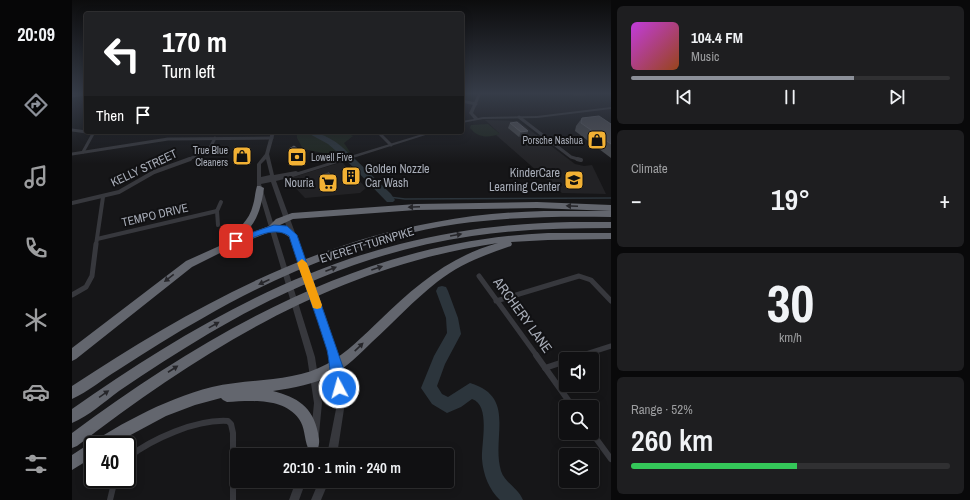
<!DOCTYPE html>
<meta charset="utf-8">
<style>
:root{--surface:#101012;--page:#1e1e20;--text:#f1f3f6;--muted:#9c9d9f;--line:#303032;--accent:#8c9099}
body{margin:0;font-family:"Archivo Narrow",sans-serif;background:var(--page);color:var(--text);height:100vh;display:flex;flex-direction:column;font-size:15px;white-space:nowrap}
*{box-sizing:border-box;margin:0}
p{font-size:13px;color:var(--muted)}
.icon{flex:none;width:22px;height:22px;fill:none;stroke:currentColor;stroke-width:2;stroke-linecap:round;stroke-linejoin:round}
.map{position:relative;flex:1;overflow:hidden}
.side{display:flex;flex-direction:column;gap:6px;padding:6px;background:#09090a;width:359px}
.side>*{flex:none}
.banner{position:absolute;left:12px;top:12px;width:380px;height:122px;border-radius:4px;box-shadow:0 2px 10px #0003,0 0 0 1px var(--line);background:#202124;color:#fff;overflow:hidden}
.buttons{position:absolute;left:487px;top:352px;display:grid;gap:8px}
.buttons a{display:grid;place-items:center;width:40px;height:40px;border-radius:4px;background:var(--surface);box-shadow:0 2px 10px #0003,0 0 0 1px var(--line);font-size:20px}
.speed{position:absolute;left:12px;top:436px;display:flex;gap:8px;font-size:20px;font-weight:700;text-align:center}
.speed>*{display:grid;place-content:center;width:52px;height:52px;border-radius:50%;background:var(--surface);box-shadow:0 2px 10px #0003,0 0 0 1px var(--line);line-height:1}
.speed .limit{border:2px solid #111;border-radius:6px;background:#fff;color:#111}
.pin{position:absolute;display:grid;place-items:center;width:34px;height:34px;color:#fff;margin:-17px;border-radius:8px;box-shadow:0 2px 6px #0006}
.me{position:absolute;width:44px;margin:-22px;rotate:354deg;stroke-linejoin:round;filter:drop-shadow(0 0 3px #0008)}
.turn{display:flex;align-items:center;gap:14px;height:84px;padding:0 12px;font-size:18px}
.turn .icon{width:52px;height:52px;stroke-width:2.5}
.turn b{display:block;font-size:28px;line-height:34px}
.then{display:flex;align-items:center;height:38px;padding:0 12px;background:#0003;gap:8px;font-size:15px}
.big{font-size:30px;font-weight:600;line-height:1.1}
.side .tile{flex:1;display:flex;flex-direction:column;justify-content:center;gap:6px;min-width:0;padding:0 14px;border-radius:6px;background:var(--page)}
.side .dial{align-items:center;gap:0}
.dial b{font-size:52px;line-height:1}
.song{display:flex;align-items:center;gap:12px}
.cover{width:48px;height:48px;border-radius:6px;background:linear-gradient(135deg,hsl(290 70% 55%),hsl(20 70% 35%))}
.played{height:4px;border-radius:2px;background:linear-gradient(90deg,var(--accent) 70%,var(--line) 70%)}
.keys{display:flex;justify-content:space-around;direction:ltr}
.heat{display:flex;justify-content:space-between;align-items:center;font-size:22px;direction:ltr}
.charge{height:6px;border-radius:3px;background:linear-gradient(90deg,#34c759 52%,var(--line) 0)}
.trip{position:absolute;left:158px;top:448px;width:224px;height:40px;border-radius:4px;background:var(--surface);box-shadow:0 2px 10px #0003,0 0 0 1px var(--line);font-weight:600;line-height:40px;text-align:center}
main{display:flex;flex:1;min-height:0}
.dock{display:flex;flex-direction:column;width:72px;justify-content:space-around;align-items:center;background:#060607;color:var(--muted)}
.dock .icon{width:28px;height:28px}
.dock .on{color:var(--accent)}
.dock b{font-size:18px;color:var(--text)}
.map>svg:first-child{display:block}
</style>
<main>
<nav class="dock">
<b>20:09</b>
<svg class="icon on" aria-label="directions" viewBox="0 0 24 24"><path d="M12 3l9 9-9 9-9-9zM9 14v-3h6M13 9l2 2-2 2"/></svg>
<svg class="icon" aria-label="music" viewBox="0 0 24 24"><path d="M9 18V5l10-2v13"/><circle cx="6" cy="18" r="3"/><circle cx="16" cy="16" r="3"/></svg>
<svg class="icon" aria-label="phone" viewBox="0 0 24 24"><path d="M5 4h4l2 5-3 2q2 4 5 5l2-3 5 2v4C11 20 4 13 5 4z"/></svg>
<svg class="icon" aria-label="climate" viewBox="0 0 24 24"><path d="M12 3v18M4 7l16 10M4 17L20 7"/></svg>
<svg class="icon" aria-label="car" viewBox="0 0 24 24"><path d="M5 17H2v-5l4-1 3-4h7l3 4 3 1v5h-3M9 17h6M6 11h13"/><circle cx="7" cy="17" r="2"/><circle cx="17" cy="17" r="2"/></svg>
<svg class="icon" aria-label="filters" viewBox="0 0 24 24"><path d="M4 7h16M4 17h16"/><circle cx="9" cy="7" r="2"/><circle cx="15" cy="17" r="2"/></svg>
</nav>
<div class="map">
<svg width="539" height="500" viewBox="0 0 539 500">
<rect width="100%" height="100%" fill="#161618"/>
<!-- built -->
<g fill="#222225">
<path d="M413,120l33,1 57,43 9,2 8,-1 14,29 -44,-1 -66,-58 3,-2z"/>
<path d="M270,162l24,26 -6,5 -55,5 -18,-19z"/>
</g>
<!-- green -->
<g fill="#1e261f">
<path d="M416,124l12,10c-12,4 -22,4 -30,-6l1,-3z"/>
<path d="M225,132h48l8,4 -9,7 6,9 -11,4 -36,-7 -6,-11z"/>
</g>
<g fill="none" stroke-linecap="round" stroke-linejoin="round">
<!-- stream -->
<path stroke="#2c353c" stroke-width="1.5" d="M317,197l16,2 206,-1"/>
<!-- river -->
<g fill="#2c353c" fill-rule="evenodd">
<path d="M234,132c17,0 33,10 44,23l-1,2h-6l-15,-13z"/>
<path d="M279,157l3,1 37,36 4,6 -2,2h-6l-39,-40v-4z"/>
<path d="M370,286l4,1 2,4 10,27 3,16 -16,30 -8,22 5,8 6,3 22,-14c47,14 21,54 31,88 4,12 17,17 22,29h-23c-11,-10 -17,-26 -18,-41 -1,-15 9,-54 -10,-60l-11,8 -14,6 -15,-9 -11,-16 13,-32 13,-23 -1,-15 -10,-27 2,-4z"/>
</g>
<!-- minor-far3 -->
<g stroke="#37383d" stroke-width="3">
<path d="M502,94h11"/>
<path d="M0,96l14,-2"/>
<path d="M390,101l14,3"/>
<path d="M447,117l52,40 10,3"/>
<path d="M0,130l22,3"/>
<path d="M306,132l13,13"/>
<path d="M11,152l11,-20"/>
<path d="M0,154l96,-15 104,-1"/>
<path d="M115,160l22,-10 6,-12"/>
</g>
<!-- minor-far2 -->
<g stroke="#37383d" stroke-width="4">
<path d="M505,159l4,1"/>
<path d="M0,203l47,-11 35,-20 36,-13"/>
<path d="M146,225l-1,-14 4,-9"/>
<path d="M25,239l120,-28"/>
<path d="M24,245l7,-48"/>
</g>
<!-- minor-far1 -->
<g stroke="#37383d" stroke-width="5">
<path d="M407,276l58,80"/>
<path d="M0,295l14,-8 6,-11 4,-32"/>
<path d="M424,301l83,-25 12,4 20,21"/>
<path d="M508,356l31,-10"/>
</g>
<!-- minor -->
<g stroke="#37383d" stroke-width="6">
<path d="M464,355l37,52"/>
<path d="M501,359l10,-4"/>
<path d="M473,368l21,-7"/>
<path d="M520,433l19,26"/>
<path d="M55,458c25,-19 69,-39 101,-37l3,3 2,9v67"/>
<path d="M38,500l5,-21"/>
</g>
<!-- tertiary -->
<g fill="#37383d" fill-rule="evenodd">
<path d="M406,94h3l-8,19 5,5 5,-1 54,-1 74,-9v2l-74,9 -54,1 -21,4v-2l12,-2 -5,-6z"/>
<path d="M199,132h4l-6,22 5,21 22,-4 2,1 131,-40h6l-142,45 -17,4 50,136 16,54 2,38 -7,46h-10l9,-46 -2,-38 -16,-54 -47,-135 -10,2 54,173 7,46 -3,31 -1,3 -3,1 -3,-1 -1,-3 3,-31 -7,-46 -50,-171v-22l8,-10zM194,159l4,16 -9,2v-13z"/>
<path d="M241,438l3,2 2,3 -3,12h-10l5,-15z"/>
<path d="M224,481h10l-7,19h-10z"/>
<path d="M247,481h10l-8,19h-10z"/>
</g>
<!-- motorway -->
<g fill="#63666e" fill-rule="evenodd">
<path d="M185,186h3l4,2c-3,21 -7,36 -24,49l29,-11 7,-7 16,-6 124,-9 121,-2 74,3v6l-74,-3 -121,2 -123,9 -13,6c6,0 13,5 16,10l-1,2h-6l-9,-6 -10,1 -36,14 -42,21 -116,92 -4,2v-13l114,-87 40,-18 -2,-3 1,-2c14,-9 24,-17 28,-33 2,-6 2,-13 4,-19z"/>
<path d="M472,211h67v6c-52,-1 -103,0 -154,7 -89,13 -176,49 -254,94 -29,16 -57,34 -85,52 -15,9 -30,22 -46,29v-13c111,-73 231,-141 364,-164 36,-7 72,-10 108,-11z"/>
<path d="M499,222h40v6c-46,0 -93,1 -139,8 -93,13 -183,50 -264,98 -30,18 -60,37 -89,57 -15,11 -30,25 -47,32v-14c100,-70 208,-135 328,-165 56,-14 113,-21 171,-22z"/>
<path d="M476,233h63v6l-63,1 -37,2 1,2 -1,2c-27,9 -51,18 -74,36 -23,18 -43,40 -65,60 -12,12 -25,25 -40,33 -18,9 -38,13 -59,16 24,6 40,16 45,42 1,5 2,9 0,15l-5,2 -5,-2c-4,-10 -3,-21 -9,-29 -16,-22 -49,-18 -72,-17l-4,-2 -2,-2 -26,7 -29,11 -54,29h-19v12l-21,13v-15c43,-28 89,-55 140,-68 37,-9 81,-4 115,-23 20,-11 37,-29 53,-44 35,-34 70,-64 118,-77 -163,24 -293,105 -421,203l-5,2v-15c141,-104 296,-193 476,-200z"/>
</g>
</g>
<!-- wall -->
<g fill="#47494d">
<path d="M510,118l29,6v34l-36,-27 1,-5z"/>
<path d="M438,123l18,8 -2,5 -7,1 -11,-9z"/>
<path d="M217,149l13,3v2l4,7 -5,2 -11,-10z"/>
<path d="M273,169l11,9 -6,2 -5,-6z"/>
<path d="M249,175l14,5v4l-8,3 -6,-7z"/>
</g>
<!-- shaded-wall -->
<g fill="#2f3033">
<path d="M456,131l-2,5 -7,1 2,-5z"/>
<path d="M233,156l1,5 -5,2 -1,-4z"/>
<path d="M285,174l-1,4 -6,2v-4z"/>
<path d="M263,180v4l-8,3v-4z"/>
</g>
<!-- building -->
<g fill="#525359" stroke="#5f6168">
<path d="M527,116l12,8v20l-30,-21 1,-5z"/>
<path d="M445,122l11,9 -7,1 -11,-9z"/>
<path d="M222,146l8,6h-1l4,4 -5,3 -11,-10z"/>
<path d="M279,167l6,7 -7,2 -5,-7z"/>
<path d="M257,173l6,7 -8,3 -6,-8z"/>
</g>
<!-- one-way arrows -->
<defs><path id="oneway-solid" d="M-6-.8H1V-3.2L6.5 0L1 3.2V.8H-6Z"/></defs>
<g fill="#26262a">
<use href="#oneway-solid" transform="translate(500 206) rotate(-178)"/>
<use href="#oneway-solid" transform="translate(342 207) rotate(178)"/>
<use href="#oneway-solid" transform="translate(384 235) rotate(-10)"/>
<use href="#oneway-solid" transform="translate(305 268) rotate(-19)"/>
<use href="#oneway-solid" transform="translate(259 269) rotate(-21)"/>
<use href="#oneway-solid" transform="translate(97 278) rotate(142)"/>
<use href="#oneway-solid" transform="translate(192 282) rotate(156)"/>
<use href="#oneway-solid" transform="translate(142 325) rotate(-29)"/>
<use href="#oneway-solid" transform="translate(287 347) rotate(-44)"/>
<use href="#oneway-solid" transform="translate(101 369) rotate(-33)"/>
<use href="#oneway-solid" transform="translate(32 394) rotate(-35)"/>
</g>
<!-- sky -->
<linearGradient id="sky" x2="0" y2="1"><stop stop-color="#0c0c0d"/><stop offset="0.57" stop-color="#363c48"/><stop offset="1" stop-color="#363c48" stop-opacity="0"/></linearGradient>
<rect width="539" height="164" fill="url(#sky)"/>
<!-- route -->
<path fill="#1a73e8" stroke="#114b97" d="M202,225l13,1 10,9 47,135 1,18 -1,4 -5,2 -4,-2c-5,-10 -5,-29 -8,-42 -12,-38 -26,-76 -38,-114 -16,-11 -37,3 -53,9l-5,-4 2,-2z"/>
<!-- slow -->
<path fill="#f59e0b" d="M230,259l5,4 15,42 -1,3 -4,1 -4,-1 -1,-3 -15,-42z"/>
<!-- icons -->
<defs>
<g id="shop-square" transform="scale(1)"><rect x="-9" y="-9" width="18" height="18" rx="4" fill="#f2b134" stroke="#111113"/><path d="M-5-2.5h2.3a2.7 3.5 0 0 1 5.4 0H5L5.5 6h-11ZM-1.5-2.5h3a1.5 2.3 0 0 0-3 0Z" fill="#111"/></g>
<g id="bank-square" transform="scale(1)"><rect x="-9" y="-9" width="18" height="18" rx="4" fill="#f2b134" stroke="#111113"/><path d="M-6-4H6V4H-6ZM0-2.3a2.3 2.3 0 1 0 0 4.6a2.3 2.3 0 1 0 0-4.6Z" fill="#111"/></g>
<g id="building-square" transform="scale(1)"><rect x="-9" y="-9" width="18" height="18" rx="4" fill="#f2b134" stroke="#111113"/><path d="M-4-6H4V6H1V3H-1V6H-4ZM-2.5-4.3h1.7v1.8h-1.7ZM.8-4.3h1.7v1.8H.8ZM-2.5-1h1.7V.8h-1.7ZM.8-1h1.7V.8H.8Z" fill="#111"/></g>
<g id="school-square" transform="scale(1)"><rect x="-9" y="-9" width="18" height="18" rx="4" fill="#f2b134" stroke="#111113"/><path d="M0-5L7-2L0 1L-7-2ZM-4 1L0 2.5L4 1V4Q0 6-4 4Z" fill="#111"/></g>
<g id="supermarket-square" transform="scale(1)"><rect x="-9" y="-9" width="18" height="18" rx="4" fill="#f2b134" stroke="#111113"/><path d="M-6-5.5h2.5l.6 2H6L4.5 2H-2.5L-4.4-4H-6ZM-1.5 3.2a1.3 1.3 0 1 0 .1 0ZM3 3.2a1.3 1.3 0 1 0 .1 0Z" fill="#111"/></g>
</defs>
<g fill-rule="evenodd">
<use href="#shop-square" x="525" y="140"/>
<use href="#shop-square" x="170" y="156"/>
<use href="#bank-square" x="225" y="157"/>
<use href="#building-square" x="279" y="176"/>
<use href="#school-square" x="502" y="180"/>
<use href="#supermarket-square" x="256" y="183"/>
</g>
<g text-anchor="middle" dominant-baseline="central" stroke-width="4" stroke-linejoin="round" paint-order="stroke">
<!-- far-poi labels -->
<g font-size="10" fill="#a8adb8" stroke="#111113" text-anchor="end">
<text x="511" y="140">Porsche Nashua</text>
<text x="156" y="150">True Blue<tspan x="156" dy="12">Cleaners</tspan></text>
<text x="239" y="157" text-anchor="start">Lowell Five</text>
</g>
<!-- street labels -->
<g font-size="12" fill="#a8adb8" stroke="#111113">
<text transform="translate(72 168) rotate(-25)">KELLY STREET</text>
<text transform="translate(83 215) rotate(-13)">TEMPO DRIVE</text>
<text transform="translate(295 245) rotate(-17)">EVERETT TURNPIKE</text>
</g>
<!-- poi labels -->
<g font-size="12" fill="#a8adb8" stroke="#111113" text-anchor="end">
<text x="293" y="169" text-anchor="start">Golden Nozzle<tspan x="293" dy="14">Car Wash</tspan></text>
<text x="488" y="173">KinderCare<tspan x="488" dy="14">Learning Center</tspan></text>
<text x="242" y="183">Nouria</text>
</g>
<!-- near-street labels -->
<g font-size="14" fill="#a8adb8" stroke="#111113">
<text transform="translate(451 315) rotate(54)">ARCHERY LANE</text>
</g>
</g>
</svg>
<div class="buttons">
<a><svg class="icon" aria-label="sound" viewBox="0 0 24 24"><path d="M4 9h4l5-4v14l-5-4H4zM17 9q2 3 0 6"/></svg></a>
<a><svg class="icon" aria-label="search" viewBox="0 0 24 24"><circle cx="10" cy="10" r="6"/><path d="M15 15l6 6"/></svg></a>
<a><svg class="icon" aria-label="layers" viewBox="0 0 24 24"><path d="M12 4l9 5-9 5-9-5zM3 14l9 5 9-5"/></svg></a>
</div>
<div class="speed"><div class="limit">40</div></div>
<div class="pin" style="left:164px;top:241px;background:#d93025"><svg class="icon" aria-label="arrive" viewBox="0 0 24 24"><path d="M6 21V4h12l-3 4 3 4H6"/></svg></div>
<svg class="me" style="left:267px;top:388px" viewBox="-20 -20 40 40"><circle r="17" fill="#1a73e8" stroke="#fff" stroke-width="3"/><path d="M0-11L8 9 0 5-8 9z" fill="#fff"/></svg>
<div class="trip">20:10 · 1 min · 240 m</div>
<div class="banner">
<div class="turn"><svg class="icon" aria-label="left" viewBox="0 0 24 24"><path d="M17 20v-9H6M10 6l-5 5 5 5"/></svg><div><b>170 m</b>Turn left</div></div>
<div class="then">Then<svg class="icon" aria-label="arrive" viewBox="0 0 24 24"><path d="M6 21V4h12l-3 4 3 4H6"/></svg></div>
</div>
</div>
<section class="side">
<div class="tile">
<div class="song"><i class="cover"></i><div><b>104.4 FM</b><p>Music</p></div></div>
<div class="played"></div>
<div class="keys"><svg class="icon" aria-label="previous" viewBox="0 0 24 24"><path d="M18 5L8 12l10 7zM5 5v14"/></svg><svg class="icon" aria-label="pause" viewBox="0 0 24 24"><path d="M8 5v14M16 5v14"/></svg><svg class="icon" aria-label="next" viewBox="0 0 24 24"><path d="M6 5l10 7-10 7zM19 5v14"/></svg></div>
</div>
<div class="tile"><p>Climate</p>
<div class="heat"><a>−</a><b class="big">19°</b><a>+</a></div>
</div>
<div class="tile dial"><b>30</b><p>km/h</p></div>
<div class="tile"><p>Range · 52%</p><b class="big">260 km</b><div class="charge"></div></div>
</section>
</main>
